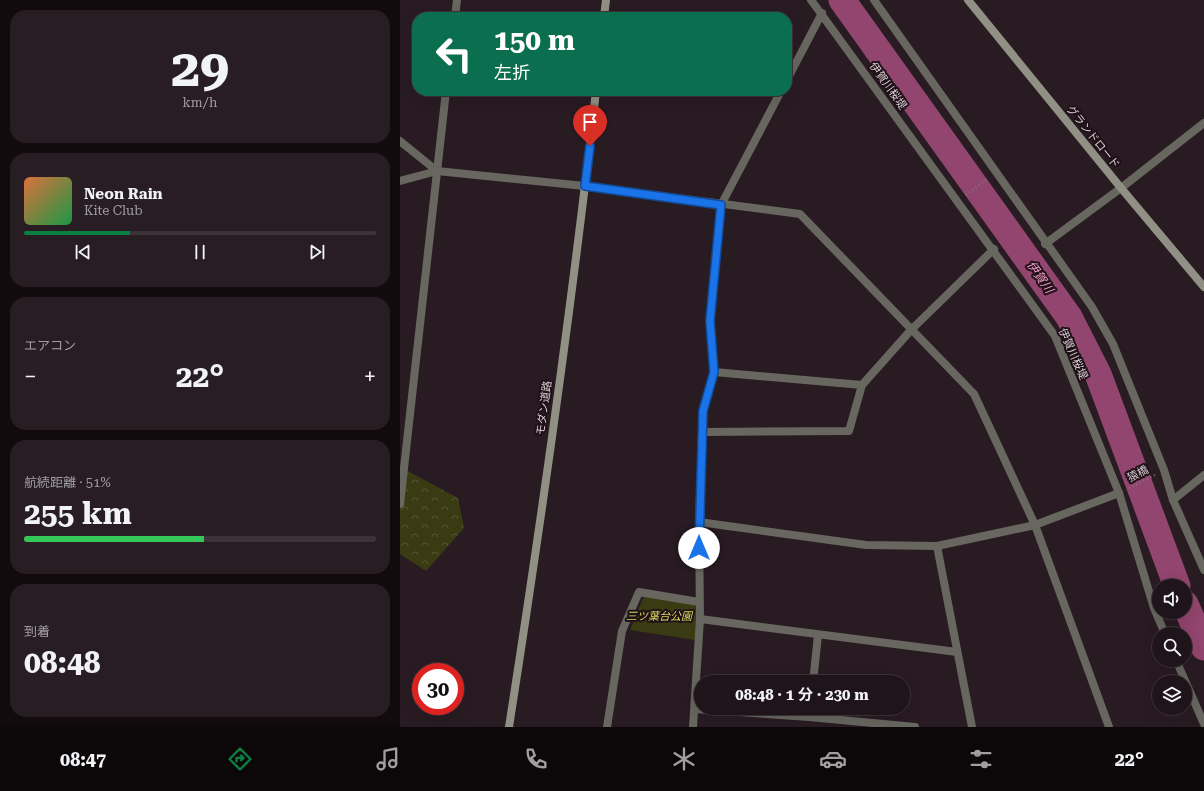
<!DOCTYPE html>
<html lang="ja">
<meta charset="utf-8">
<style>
:root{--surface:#1f141a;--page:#271d23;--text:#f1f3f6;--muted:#a19ea2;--line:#3c3339;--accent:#0b8043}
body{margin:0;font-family:"Roboto Serif","Noto Sans JP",serif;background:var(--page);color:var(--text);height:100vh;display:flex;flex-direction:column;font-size:15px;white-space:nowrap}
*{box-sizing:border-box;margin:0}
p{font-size:13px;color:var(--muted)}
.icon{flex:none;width:22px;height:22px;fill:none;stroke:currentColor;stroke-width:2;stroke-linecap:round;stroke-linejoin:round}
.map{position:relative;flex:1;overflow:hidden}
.details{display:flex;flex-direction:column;gap:10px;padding:10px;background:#110b0e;width:400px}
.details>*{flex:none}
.guide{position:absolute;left:12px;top:12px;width:380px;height:84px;border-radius:16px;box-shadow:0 4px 16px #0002,0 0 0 1px var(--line);background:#0b6e4f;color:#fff;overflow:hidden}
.buttons{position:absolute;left:752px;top:579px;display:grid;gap:8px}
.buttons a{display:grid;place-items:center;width:40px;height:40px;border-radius:50%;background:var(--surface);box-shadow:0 4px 16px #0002,0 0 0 1px var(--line);font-size:20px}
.speed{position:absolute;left:12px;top:663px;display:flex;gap:8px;font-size:20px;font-weight:700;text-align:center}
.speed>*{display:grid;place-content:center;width:52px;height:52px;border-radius:50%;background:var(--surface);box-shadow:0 4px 16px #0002,0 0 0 1px var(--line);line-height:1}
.speed .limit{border:6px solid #d22;background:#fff;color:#111}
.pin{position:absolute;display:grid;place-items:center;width:34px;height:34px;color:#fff;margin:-41px -17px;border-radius:50% 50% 50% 0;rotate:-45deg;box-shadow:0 0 4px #0007}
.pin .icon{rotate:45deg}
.me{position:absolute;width:44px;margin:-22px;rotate:0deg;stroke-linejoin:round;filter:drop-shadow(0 0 3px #0008)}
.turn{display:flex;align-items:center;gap:14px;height:84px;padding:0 16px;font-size:18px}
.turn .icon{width:52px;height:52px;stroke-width:2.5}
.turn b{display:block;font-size:28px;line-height:34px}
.big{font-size:30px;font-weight:700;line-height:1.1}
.details .widget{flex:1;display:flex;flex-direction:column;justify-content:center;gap:6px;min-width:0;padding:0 14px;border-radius:16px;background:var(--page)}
.details .dial{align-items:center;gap:0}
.dial b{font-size:52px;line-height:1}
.song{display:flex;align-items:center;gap:12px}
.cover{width:48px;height:48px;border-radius:6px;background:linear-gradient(135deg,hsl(20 70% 55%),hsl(140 70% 35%))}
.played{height:4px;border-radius:2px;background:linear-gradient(90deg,var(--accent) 30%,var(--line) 30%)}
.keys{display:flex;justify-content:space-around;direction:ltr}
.heat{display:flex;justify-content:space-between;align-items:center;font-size:22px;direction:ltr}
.charge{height:6px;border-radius:3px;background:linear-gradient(90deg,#34c759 51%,var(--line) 0)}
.trip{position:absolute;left:294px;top:675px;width:216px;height:40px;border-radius:20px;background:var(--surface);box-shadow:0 4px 16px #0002,0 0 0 1px var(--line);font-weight:700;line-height:40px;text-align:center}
.menu{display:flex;height:64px;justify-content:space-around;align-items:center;background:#0c080a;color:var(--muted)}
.menu .icon{width:28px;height:28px}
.menu .selected{color:var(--accent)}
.menu b{font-size:18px;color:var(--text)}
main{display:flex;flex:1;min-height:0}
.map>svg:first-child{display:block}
</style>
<main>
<section class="details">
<div class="widget dial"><b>29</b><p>km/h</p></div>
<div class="widget">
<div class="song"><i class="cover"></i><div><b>Neon Rain</b><p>Kite Club</p></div></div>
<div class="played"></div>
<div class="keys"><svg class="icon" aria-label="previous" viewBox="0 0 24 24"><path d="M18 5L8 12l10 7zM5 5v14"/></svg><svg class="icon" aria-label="pause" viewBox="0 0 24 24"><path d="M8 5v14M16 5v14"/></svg><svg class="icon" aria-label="next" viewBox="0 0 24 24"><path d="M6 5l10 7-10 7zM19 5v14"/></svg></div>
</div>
<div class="widget"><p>エアコン</p>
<div class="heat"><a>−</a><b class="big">22°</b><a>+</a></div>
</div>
<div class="widget"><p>航続距離 · 51%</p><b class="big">255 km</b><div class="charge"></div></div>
<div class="widget"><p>到着</p><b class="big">08:48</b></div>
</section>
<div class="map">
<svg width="804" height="727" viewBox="0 0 804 727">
<defs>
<pattern id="forest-crowns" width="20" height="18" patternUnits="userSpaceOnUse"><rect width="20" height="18" fill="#3a3b13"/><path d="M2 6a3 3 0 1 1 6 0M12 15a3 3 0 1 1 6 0" fill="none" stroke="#565634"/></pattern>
</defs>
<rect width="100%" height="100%" fill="#291b22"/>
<!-- forest -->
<path fill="url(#forest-crowns)" d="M0,467l58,31 6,30 -38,43 -26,-17z"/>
<!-- park -->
<path fill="#3a3b13" d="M244,596l51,9 2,14 -2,21 -65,-10z"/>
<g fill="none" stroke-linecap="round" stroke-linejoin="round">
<!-- river -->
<g stroke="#92456e" stroke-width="27">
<path d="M442,0l227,317 29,57 79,212"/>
<path d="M785,604l19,43"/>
</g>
<!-- path -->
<g stroke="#81757a" stroke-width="2.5" stroke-dasharray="1 3" stroke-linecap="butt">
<path d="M566,195l21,-16"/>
<path d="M729,488l26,-13"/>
</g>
<!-- street -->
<g stroke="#676760" stroke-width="8">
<path d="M411,0l244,336 64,157 35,115 11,26"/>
<path d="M474,0l218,307 21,37 51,126 9,30 31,70"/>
<path d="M55,17l2,-17"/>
<path d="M387,80l35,-67"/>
<path d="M0,141l37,30"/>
<path d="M0,181l37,-10 148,15 215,28 174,180 61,131 74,202"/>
<path d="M645,244l76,-56 83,-65"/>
<path d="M314,372l148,13"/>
<path d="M302,432l147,-1 13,-46 49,-55 83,-81"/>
<path d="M773,500l31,-25"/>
<path d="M0,504l46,-413"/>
<path d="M299,522l167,23 71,1 98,-21 84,-32"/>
<path d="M537,546l35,181"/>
<path d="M300,619l257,33"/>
<path d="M776,660l28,64"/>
<path d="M413,682l5,-47"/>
<path d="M295,709l114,8 106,10"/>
<path d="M207,727l15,-96 17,-39 60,10"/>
<path d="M293,727l7,-108 -1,-97 4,-111 11,-39 -4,-51 11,-116 60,-114"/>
</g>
<!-- secondary -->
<g stroke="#909084" stroke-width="8">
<path d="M568,0l153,188 83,99"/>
<path d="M204,17l2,-17"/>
<path d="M109,727c33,-211 63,-423 87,-636"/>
</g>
</g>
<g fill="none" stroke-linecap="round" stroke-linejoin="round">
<!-- route casing -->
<g stroke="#114b97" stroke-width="10">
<path id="route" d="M190,146l-5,40 136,19 -11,116 4,51 -11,39 -4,137"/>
</g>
<!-- route -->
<use href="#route" stroke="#1a73e8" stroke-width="7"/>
</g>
<g text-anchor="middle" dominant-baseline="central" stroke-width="4" stroke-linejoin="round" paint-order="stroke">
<!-- street labels -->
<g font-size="11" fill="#dbd1d5" stroke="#201118">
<text transform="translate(488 86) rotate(54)">伊賀川桜堤</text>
<text transform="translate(693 137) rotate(51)">グランドロード</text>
<text transform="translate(673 354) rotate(66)">伊賀川桜堤</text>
<text transform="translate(144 408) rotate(-82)">モダン道路</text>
<text transform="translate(738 474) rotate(-27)">猿橋</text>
</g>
<!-- park labels -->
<g font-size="11" font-style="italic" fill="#d3d459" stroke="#201118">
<text x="259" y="616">三ツ葉台公園</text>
</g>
<!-- water labels -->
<g font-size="12" font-style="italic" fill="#f8a1cc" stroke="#201118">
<text transform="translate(640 277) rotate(55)">伊賀川</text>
</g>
</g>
</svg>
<div class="buttons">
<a><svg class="icon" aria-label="sound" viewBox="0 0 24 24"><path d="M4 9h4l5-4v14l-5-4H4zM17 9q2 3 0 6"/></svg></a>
<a><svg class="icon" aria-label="search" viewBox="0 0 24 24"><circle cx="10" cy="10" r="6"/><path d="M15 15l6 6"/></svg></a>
<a><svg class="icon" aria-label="layers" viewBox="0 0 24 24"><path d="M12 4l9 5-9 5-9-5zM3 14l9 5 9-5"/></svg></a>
</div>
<div class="speed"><div class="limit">30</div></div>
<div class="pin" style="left:190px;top:146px;background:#d93025"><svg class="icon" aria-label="arrive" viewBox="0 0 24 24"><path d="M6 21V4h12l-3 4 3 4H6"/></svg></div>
<svg class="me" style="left:299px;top:548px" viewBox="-20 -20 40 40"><circle r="19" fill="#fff"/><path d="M0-13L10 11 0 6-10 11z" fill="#1a73e8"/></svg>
<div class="trip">08:48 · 1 分 · 230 m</div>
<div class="guide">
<div class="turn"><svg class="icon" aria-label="left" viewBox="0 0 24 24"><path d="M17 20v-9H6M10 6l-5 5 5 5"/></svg><div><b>150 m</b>左折</div></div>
</div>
</div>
</main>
<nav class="menu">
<b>08:47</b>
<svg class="icon selected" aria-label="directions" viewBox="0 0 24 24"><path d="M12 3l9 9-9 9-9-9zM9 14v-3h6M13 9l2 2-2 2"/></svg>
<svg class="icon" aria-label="music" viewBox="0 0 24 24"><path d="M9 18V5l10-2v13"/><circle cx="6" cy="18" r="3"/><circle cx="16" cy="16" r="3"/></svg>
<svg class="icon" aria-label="phone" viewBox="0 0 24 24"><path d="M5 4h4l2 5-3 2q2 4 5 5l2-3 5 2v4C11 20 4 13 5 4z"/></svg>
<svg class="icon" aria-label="climate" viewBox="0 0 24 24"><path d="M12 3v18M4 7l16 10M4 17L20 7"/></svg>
<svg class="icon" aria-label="car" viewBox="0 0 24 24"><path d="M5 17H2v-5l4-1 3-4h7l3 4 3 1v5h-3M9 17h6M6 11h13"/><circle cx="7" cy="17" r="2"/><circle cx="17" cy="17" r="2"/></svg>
<svg class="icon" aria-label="filters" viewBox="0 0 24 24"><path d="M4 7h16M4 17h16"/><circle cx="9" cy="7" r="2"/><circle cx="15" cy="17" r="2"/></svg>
<b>22°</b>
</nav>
